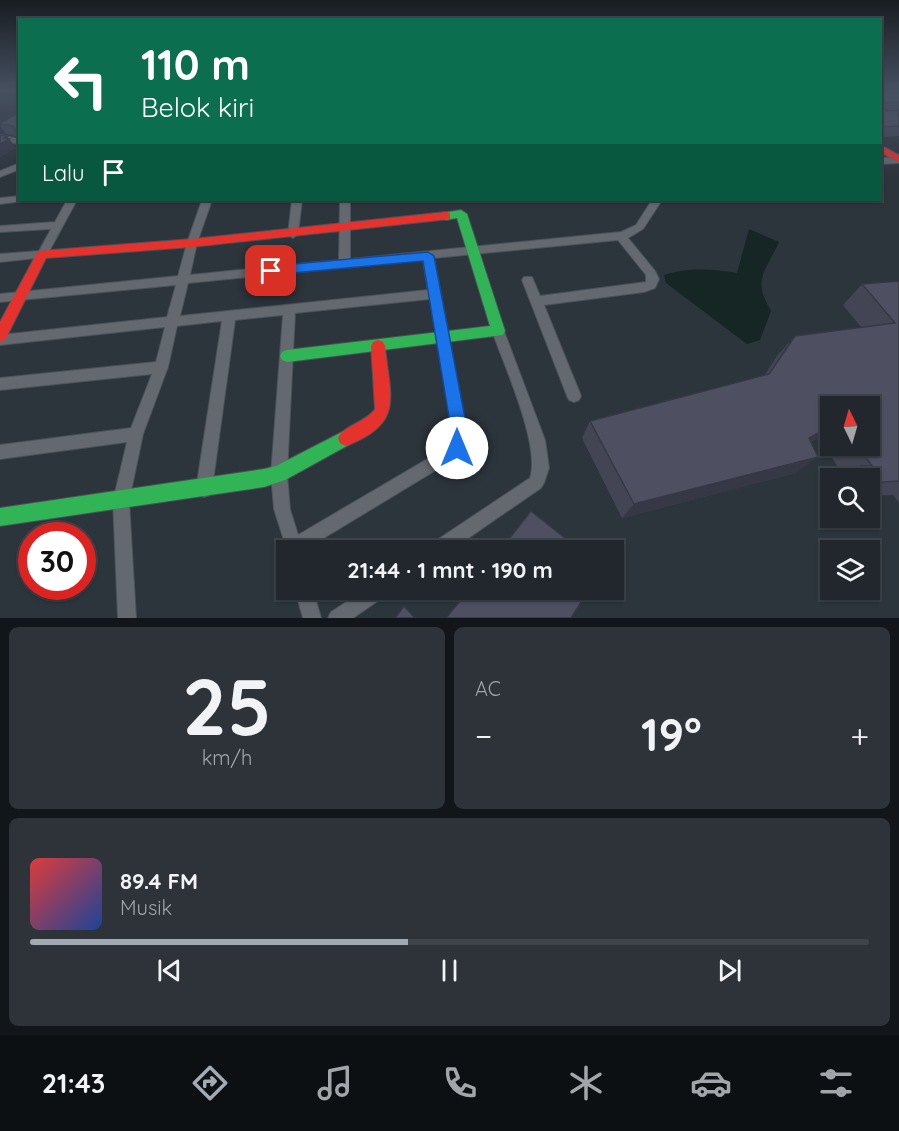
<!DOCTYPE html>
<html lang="id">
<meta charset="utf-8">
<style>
:root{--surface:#21272d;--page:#2d3339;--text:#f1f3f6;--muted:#a2a5aa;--line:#3e4449;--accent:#a2aab3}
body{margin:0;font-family:Quicksand,sans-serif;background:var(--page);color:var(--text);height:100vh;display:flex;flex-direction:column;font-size:22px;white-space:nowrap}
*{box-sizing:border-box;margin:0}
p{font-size:20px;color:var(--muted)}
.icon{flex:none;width:33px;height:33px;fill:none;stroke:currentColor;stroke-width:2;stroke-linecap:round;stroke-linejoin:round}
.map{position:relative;height:618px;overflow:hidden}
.panel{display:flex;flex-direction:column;gap:9px;padding:9px;background:#121519;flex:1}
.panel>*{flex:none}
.guide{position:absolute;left:18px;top:18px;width:864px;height:183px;border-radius:0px;box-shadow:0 2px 4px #0004,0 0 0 2px var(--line);background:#0b6e4f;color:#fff;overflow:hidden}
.needle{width:39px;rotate:355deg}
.fabs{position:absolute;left:820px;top:396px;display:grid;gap:12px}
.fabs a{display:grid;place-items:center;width:60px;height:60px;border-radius:0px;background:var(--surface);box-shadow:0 2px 4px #0004,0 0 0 2px var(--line);font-size:30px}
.speed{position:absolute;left:18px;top:522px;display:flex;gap:12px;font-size:30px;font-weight:700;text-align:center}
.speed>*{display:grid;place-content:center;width:78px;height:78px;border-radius:50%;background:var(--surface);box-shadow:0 2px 4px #0004,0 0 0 2px var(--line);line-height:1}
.speed .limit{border:9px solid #d22;background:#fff;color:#111}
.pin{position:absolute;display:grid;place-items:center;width:51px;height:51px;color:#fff;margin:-26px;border-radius:12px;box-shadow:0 3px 9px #0006}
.me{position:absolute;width:66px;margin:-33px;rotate:0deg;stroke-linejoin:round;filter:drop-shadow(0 0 4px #0008)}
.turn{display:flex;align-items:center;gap:21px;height:126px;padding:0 24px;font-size:27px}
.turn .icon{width:78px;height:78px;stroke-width:2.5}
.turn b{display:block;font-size:42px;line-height:51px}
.then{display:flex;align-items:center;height:57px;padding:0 24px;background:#0003;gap:12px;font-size:22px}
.big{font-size:45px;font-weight:700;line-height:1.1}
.panel .card{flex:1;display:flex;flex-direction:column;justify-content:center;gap:9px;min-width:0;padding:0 21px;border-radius:9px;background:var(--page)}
.panel .dial{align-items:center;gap:0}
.dial b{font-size:78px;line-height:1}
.song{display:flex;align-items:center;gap:18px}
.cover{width:72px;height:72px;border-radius:9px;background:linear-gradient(135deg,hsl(0 70% 55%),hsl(220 70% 35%))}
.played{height:6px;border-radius:3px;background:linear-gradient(90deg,var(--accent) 45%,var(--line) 45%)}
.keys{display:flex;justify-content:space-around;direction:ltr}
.heat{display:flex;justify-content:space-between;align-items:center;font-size:33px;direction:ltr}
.panel .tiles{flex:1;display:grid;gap:9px;grid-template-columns:1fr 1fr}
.card:last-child{grid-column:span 2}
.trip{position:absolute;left:276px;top:540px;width:348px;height:60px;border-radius:0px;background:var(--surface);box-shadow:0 2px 4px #0004,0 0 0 2px var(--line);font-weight:700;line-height:60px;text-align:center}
.menu{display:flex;height:96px;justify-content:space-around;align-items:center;background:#0d1012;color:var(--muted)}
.menu .icon{width:42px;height:42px}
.menu .on{color:var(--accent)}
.menu b{font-size:27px;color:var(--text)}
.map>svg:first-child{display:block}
</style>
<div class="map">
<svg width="899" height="618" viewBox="0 0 899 618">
<rect width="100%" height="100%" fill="#2c343c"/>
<!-- water -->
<path fill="#152625" d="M749,229l30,13c-14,31 -27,37 -8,69l-11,29 -13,4 -81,-61 -2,-8c24,-8 49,-6 73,-2z"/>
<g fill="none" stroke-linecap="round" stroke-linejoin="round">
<!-- street casing -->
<g stroke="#4a5159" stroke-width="2">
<g id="street">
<path d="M0,135l20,4v5l-20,-3z"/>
<path d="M899,157v6l-19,1v-6z"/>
<path d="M20,163v6l-20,8v-6z"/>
<path d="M20,196v4h5l-2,1 -23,3v-6z"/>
<path d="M67,200h10l-31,57 -46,5v-8l39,-3 12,-22 -51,3v-6l55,-4z"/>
<path d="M202,200h10l-15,43 -7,32 149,-15 1,-60h10v59l271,-27 15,-7 16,-25h10l-19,29 -15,9 27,33 4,8 -4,9 -11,4 -100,13 37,91 -2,4 -5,2 -5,-2 -2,-4 -45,-116 2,-3h8l8,19 106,-14v-7l-28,-35 -184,18 31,165c1,14 1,24 -9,35l-152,92h-17l-13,-41 -3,-35 12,-159 -48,5 -23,169 -2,6 -6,2 -6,-2 -2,-6 26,-168 -45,5 -9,41 -25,67 -14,67 7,117h-18l-5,-117 14,-59 -127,17v-14l131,-17 21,-54 -152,16v-12l156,-16 9,-35 -165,18v-10l167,-18 9,-32 -176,17v-8l178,-18 9,-33zM423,260l5,30 -248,26 8,-33zM430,299l21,124v19l-5,6 -148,87 -8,-26 -3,-35 8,-161z"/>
<path d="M292,200h10l-4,34 -5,4 -5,-4z"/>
<path d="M498,326l4,2 2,3 41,109 4,28 -5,15 -3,5 -90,62h-22l2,-6 99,-66c11,-32 -26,-113 -38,-147l2,-3z"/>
<path d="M295,590h18l8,28h-18z"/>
<path d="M364,590h24l-3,6 -32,22h-25l3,-6z"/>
</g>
</g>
<!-- fast casing -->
<g stroke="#4a5159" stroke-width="2">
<g id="fast">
<path d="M461,210l6,4 38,117 -2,4 -216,27 -5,-2 -2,-4 2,-4 5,-2 203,-24 -33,-108 -11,2 -6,-4 2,-3z"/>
<path d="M346,430l6,3 2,5 -2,5 -67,37 -21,7 -264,39v-18l264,-39 12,-3z"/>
</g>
</g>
<!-- jam casing -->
<g stroke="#4a5159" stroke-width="2">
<g id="jam">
<path d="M880,145l19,10v7l-19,-10z"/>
<path d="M446,212l4,1v6l-258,28 -146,11 -41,82 -5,2v-20l38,-71 154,-12z"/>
<path d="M378,340l5,2 2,4c5,52 20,77 -39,100l-6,-3 -2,-5c5,-12 28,-16 37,-29l-4,-63 2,-4z"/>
</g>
</g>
<!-- street -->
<use href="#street" fill="#63696f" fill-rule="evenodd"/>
<!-- fast -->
<use href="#fast" fill="#30b455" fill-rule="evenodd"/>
<!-- jam -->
<use href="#jam" fill="#e5322d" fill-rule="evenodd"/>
</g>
<!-- wall -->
<g fill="#434554" fill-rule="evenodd">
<path d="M880,91h19v45l-19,1z"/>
<path d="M15,115l5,22 -14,-3 -6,-8v-3z"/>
<path d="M899,281v222l-6,-8 -23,1v-18h-29l3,-1 -25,-40 -8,5 -15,31 -174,45 -40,-80 8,-17 174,-45 13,-20 18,-20 66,-9 -18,-22 19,-21zM831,406l39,40h-39z"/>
</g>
<!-- shaded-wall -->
<g fill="#373845">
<path d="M20,127v10l-5,-7z"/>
<path d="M7,136l9,12 -16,10v-14l4,-6z"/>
<path d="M831,426v2l-12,9 -31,18 21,-17z"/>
<path d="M818,457l-22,16 -174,45 12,-14z"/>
</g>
<!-- building -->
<g fill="#4e5062" stroke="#373845" stroke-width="1.5">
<path d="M880,91h19v11l-12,1 -2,6 2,2 12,-1v5h-1l1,1v10l-19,1z"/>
<path d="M15,115l5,1v11l-5,3 -2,-4 -13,-2v-1z"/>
<path d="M0,135l7,1 -3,2 5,1 -9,5z"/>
<path d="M899,281v200l-29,2v-5h-2l-7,-12h11l-14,-20h12v-40h-39v20l-22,12 9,19 -184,47 -44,-83 179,-47 26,-38 100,-13 -33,-39z"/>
<path d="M531,511l49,39h-80z"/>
<path d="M469,590h120l-18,28h-125z"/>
<path d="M404,606l11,12h-20z"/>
</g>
<!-- sky -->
<linearGradient id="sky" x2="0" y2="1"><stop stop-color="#181d21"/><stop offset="0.51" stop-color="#455061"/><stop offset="1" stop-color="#455061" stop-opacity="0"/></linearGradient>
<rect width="899" height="178" fill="url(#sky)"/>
<!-- route -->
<path fill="#1a73e8" stroke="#114b97" stroke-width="1.5" d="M428,252l6,4 32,167 2,17 -5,13 -6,3 -6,-3 -2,-5 2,-8 -1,-17 -27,-162 -152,14 -7,-4 7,-5z"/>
</svg>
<div class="fabs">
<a><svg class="needle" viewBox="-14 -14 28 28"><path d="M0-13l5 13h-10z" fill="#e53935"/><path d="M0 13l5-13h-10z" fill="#a2a5aa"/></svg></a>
<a><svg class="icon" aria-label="search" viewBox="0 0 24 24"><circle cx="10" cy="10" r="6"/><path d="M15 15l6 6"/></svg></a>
<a><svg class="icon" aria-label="layers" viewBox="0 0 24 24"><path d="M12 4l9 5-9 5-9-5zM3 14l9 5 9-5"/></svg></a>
</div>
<div class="speed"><div class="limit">30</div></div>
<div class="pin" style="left:271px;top:271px;background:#d93025"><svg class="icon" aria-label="arrive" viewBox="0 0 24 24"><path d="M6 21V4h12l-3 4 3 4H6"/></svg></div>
<svg class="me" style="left:457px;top:448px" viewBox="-20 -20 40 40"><circle r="19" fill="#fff"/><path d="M0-13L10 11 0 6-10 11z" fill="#1a73e8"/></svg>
<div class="trip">21:44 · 1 mnt · 190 m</div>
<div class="guide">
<div class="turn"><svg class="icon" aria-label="left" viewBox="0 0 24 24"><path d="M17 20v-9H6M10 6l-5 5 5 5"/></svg><div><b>110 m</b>Belok kiri</div></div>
<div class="then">Lalu<svg class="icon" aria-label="arrive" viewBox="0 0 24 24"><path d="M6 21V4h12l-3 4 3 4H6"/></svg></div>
</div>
</div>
<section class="panel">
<div class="tiles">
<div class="card dial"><b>25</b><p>km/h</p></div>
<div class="card"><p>AC</p>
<div class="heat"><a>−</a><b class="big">19°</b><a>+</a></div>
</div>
<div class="card">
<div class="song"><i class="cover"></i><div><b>89.4 FM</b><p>Musik</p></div></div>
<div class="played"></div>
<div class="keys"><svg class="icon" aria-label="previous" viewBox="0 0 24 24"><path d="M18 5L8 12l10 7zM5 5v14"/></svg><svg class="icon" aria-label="pause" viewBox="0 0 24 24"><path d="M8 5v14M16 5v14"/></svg><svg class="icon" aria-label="next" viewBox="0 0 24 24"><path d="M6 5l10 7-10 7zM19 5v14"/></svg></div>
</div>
</div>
</section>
<nav class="menu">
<b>21:43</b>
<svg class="icon on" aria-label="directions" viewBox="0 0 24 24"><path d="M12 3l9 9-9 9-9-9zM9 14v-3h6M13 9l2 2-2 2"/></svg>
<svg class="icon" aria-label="music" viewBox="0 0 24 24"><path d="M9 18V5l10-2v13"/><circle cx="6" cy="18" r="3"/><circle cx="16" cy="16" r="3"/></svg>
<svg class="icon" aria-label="phone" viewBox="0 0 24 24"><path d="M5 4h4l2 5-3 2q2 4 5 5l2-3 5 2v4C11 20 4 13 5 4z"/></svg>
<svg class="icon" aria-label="climate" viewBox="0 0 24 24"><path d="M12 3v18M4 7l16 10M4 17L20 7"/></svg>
<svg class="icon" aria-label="car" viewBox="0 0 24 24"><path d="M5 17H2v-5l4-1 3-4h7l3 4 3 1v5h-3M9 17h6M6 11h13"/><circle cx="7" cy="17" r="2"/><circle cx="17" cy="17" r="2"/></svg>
<svg class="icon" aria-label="filters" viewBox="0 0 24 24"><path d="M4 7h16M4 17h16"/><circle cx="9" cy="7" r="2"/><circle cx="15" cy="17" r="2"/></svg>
</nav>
